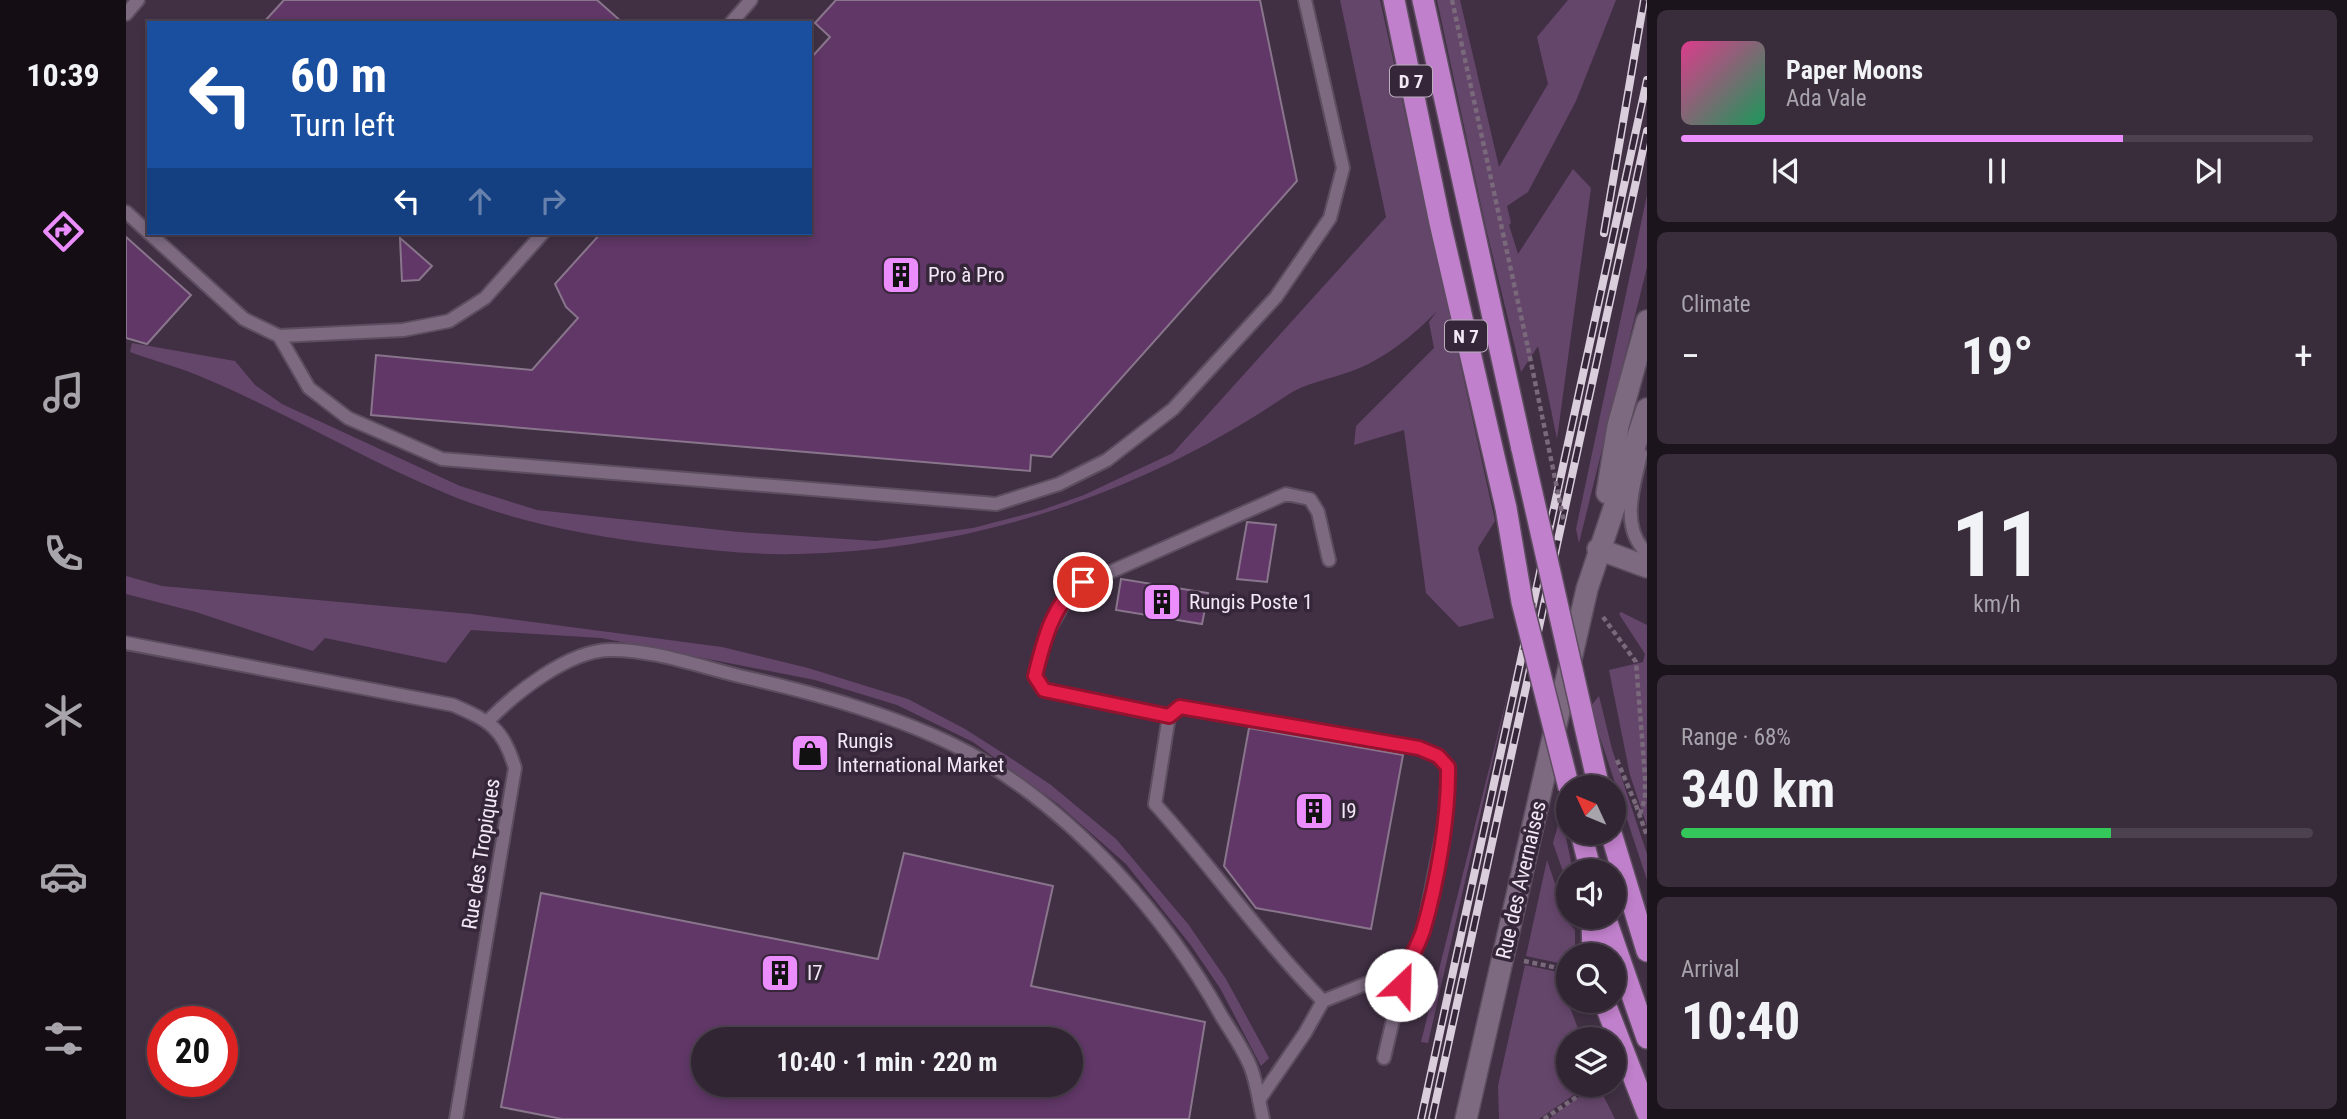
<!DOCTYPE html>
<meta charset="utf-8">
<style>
:root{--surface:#312433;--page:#392c3b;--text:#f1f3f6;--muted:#a8a4ac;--line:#4c414e;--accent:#eb8dfc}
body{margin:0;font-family:"Roboto Condensed",sans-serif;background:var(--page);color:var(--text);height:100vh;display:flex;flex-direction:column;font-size:26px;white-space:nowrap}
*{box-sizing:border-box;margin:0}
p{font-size:23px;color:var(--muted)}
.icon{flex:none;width:38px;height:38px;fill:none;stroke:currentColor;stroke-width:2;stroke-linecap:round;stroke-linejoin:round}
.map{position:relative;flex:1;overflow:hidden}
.panel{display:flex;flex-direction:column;gap:10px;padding:10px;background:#1b141c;width:700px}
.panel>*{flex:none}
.banner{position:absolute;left:21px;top:21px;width:665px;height:214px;border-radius:0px;box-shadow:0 4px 10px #0003,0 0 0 2px var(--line);background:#1a4fa0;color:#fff;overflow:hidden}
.needle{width:46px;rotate:314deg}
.buttons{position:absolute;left:1430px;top:775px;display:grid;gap:14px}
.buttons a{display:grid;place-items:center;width:70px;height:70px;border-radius:50%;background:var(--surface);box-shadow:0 4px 10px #0003,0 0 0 2px var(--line);font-size:35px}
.speed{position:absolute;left:21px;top:1006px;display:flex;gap:14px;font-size:35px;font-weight:700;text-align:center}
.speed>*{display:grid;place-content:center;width:91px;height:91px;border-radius:50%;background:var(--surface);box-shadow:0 4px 10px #0003,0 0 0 2px var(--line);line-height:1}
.speed .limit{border:10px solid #d22;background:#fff;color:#111}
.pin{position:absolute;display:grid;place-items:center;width:60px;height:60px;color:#fff;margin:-30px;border:4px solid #fff;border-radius:50%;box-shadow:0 2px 7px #0007}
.me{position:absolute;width:77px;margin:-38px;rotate:24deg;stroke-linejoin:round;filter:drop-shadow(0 0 5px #0008)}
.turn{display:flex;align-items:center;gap:24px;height:147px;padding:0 28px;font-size:32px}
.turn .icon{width:91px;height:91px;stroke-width:2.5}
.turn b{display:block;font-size:49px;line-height:60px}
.lanes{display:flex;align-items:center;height:66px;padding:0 28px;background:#0003;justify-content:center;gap:35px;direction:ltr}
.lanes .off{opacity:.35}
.big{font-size:52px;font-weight:700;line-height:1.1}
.panel .widget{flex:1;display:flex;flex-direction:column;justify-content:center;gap:10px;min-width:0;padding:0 24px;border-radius:10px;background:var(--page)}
.panel .dial{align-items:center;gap:0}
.dial b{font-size:91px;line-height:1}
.song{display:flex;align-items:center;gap:21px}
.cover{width:84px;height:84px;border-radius:10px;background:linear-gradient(135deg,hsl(330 70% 55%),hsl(150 70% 35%))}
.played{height:7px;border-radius:4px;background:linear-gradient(90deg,var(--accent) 70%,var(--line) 70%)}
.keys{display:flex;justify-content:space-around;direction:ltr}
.heat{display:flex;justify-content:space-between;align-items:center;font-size:38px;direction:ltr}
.charge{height:10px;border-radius:5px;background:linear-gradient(90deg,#34c759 68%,var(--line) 0)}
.trip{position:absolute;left:565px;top:1027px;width:392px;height:70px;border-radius:35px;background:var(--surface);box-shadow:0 4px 10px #0003,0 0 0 2px var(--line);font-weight:700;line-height:70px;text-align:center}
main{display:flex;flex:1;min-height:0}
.dock{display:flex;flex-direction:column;width:126px;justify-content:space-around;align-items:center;background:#140e14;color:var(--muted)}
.dock .icon{width:49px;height:49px}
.dock .on{color:var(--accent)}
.dock b{font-size:32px;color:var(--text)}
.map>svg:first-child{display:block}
</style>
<main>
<nav class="dock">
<b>10:39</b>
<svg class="icon on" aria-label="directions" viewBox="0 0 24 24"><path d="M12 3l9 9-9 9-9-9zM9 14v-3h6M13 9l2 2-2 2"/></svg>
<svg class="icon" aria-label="music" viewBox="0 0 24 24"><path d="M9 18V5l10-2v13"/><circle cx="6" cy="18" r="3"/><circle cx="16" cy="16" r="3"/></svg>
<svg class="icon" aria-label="phone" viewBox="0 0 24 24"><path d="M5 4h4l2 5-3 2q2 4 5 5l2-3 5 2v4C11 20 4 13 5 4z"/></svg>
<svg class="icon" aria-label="climate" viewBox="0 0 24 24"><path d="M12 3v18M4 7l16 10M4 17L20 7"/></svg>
<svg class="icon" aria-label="car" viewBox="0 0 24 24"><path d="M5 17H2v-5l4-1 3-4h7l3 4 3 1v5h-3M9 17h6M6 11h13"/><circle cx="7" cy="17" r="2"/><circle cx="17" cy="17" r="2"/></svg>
<svg class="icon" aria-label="filters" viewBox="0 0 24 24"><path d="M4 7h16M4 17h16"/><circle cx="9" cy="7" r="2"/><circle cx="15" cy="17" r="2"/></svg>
</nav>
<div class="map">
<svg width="1521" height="1119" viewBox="0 0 1521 1119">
<rect width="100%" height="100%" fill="#413044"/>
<!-- green -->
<g fill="#65466b">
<path d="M1214,0h40l115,521 -17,27 16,70 -35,9 -33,-34 -22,-163 -50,15 2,-19 78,-78 -5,-26 8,-11c-23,24 -54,49 -85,60 -21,8 -48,12 -66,25 -145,98 -313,154 -489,158 -45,1 -89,-4 -133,-9 -75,-9 -150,-23 -219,-52 -84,-35 -163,-83 -248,-118 -22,-9 -45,-15 -67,-23l2,-9 103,18 20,24 27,19 178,82 77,24 202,22 137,9 97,-13 69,-18 42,-15 89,-42 213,-236z"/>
<path d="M1311,0h23l39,167 49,-83 -11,-47 31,-37h48l-40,101 -48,91 -21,14 4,17 -2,2 9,29 55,-85 18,19 -34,251 -19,-93 -17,26 -36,-148z"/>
<path d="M1521,195v72l-68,276 -3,-14z"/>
<path d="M0,576l36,10 310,28 250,33 86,21 100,31 57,30 44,28 42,28 65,54 72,85 38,55 43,79 -8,8 -41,-78 -30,-44 -64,-80 -68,-60 -85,-62 -76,-37 -82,-25 -214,-42 -130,-8 -25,33 -121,-25 -12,13 -117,-39 -70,-18z"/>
<path d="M1495,612l26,13v201l-17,-51 -21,-105 34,-8 2,-8 -26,-40z"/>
<path d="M1384,685l-82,358 -7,-1z"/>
<path d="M1473,696l13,53 35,105v26l-57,-173z"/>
<path d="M1435,814l12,57 -5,1v14l-15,-43z"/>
<path d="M1421,860l21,62 7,8v25l-7,1v9l-42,-9z"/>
<path d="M1399,965l42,9 -1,23 16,42 -14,1v45h20l-49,34h-40l-1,-33z"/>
<path d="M1473,1087l16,32h-66l28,-21z"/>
</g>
<!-- building -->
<g fill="#603767" stroke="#89758c" stroke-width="2" fill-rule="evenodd">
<path d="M158,0h313l26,23h-360z"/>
<path d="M710,0h424l37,181 -246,276 -20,-2 -1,16 -659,-56 5,-60 156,15 46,-52 -12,-11 -11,-23 46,-51h209v-174l20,-22 -15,-14z"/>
<path d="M0,237l65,58 -44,49 -21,-6z"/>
<path d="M274,238l32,28 -13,14 -17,1z"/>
<path d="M1121,522l29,3 -9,57 -30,-3z"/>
<path d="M995,579l87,14 -6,31 -86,-14z"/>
<path d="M1123,728l154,27 -32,174 -115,-21 -32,-42z"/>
<path d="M778,853l149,33 -22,100 174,36 -16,97h-627l-61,-12 40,-214 337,66zM578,1040h367v45h-367z"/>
</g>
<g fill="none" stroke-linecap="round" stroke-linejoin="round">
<!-- lane casing -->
<g stroke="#5c4d5f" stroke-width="16">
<g id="lane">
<path d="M0,14l12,-14"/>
<path d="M605,23l20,-23"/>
<path d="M0,212l23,21"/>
<path d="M23,233l95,86 35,17 124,-6 46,-9 36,-23 58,-65"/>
<path d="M153,336l30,52 39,30 94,41 554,45 63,-20 48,-24 66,-51 103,-112 54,-79 13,-50 -38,-168"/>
<path d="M1515,454c-7,31 -22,73 6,99"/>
<path d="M0,643l327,62c36,16 50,22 62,63l-59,351"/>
<path d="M1043,716l-125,-26 -9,-14 6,-26 6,-17 25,-44 214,-95 24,5 8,13 11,48"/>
<path d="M362,721c27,-28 80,-70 121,-71 42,-1 89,16 130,26 77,17 170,42 239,82 100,59 189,159 244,259 10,16 22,33 29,51 6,16 8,34 12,51"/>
<path d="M1258,1058l23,-98"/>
<path d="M1133,1100l46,-67 18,-32 72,-29 20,-19 9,-26 21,-106 3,-54 -9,-11 -20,-8 -239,-41 -11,9 -14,88c58,64 107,135 168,197"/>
</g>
</g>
<!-- street casing -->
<g stroke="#5c4d5f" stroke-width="24">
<path id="street" d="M1472,549l49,18"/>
</g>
<!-- secondary casing -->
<g stroke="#5c4d5f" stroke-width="24">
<g id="secondary">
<path d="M1481,493l11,-67 29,-105"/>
<path d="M1340,1119l121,-530 60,-180"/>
</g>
</g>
<!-- highway casing -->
<g stroke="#5c4d5f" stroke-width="24">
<g id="highway">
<path d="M1268,0l46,223 66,285"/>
<path d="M1297,0l99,449"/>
<path d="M1455,833l10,39"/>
<path d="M1485,833l36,118"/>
<path d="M1466,917l1,39"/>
<path d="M1479,917l42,121"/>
<path d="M1478,1001l43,111"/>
</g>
</g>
<!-- path -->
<g stroke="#79697b" stroke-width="4.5" stroke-dasharray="5 3.5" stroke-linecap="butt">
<path d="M1326,0l76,348"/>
<path d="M1477,617l33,45 9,114v22l-5,16"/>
<path d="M1510,805l11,31"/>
<path d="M1398,961l44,9"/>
<path d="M1418,1119l50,-34"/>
</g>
<!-- lane -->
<use href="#lane" stroke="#7d6a81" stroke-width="12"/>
<!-- street -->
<use href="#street" stroke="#7d6a81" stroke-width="21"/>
<!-- secondary -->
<use href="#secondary" stroke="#7d6a81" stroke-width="21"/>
<!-- highway -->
<use href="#highway" stroke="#c080cb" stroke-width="21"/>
<!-- rail casing -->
<g stroke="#dacedc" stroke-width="8">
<g id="rail">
<path d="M1478,233l40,-233"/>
<path d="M1295,1119l226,-1039"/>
<path d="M1306,1119l215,-988"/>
</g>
</g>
<!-- rail -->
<use href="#rail" stroke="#362639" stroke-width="5" stroke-dasharray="16" stroke-linecap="butt"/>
<!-- highway-bridge casing -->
<g stroke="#5c4d5f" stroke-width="24" stroke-linecap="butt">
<g id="highway-bridge">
<path d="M1396,449l77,339"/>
<path d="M1380,508l16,94 47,186"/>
</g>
</g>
<!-- path-bridge -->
<g stroke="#79697b" stroke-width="4.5" stroke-dasharray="5 3.5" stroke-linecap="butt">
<path d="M1402,348l36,174"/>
<path d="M1491,760l19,45"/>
</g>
<!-- highway-bridge -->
<use href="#highway-bridge" stroke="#c080cb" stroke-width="21"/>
</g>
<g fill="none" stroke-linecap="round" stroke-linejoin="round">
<!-- route casing -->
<g stroke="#92132f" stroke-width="18">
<path id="route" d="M957,582c-30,19 -40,61 -48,94l9,14 125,26 11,-9 239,41 19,8 10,11c1,49 -11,117 -25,164 -7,20 -17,33 -22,54"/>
</g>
<!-- route -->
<use href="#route" stroke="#e11d48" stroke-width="12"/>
</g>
<!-- icons -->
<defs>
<g id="building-square" transform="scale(2.0125)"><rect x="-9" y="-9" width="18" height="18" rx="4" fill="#eb8dfc" stroke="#362639"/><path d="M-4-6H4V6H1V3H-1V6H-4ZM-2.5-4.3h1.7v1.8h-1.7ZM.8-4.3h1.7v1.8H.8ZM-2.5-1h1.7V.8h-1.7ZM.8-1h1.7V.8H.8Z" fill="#111"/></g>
<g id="shop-square" transform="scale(2.0125)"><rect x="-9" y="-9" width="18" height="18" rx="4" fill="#eb8dfc" stroke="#362639"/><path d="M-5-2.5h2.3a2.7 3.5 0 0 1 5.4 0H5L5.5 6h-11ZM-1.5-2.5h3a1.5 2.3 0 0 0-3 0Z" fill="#111"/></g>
</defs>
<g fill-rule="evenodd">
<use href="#building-square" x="775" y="275"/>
<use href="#building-square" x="1036" y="602"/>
<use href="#shop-square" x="684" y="753"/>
<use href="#building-square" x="1188" y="811"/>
<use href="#building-square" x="654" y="973"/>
</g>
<g text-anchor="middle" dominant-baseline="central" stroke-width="7" stroke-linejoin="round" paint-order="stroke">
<!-- shield labels -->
<g fill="#362639" stroke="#baaebd" stroke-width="2">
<rect x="1264" y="65.5" width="42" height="31" rx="5"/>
<rect x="1319" y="320.5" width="42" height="31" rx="5"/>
</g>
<g font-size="19" font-weight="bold" fill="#f3e8f5">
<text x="1285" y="81">D 7</text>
<text x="1340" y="336">N 7</text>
</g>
<!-- poi labels -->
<g font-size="21" fill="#f3e8f5" stroke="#362639" text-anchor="start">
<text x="802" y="275">Pro à Pro</text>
<text x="1063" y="602">Rungis Poste 1</text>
<text x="711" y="741">Rungis<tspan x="711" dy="24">International Market</tspan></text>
<text x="1215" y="811">I9</text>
<text x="681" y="973">I7</text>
</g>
<!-- street labels -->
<g font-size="21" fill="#f3e8f5" stroke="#362639">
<text transform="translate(355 854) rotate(-81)">Rue des Tropiques</text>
<text transform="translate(1395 880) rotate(-77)">Rue des Avernaises</text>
</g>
</g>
</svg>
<div class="buttons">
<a><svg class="needle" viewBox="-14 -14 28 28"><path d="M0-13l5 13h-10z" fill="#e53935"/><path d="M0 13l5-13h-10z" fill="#a8a4ac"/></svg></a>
<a><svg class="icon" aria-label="sound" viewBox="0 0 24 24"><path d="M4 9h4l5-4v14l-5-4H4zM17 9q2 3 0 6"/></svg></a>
<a><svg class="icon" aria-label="search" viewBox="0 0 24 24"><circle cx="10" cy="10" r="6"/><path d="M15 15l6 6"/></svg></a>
<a><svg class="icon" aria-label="layers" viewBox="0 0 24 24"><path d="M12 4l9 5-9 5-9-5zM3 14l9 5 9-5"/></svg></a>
</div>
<div class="speed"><div class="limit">20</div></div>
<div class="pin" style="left:957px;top:582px;background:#d93025"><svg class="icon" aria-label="arrive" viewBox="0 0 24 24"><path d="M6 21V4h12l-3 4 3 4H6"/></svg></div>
<svg class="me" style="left:1275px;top:985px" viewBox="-20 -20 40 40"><circle r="19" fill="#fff"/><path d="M0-13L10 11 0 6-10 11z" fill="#e11d48"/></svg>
<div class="trip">10:40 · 1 min · 220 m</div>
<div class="banner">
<div class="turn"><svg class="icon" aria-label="left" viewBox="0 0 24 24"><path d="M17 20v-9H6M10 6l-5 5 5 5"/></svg><div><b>60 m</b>Turn left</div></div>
<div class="lanes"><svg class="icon" aria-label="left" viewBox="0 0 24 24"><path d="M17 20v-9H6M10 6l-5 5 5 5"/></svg><svg class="icon off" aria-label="ahead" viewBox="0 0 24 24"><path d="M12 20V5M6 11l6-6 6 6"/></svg><svg class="icon off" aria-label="right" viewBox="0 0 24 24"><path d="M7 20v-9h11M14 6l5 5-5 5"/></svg></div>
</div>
</div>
<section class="panel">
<div class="widget">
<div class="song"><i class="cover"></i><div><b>Paper Moons</b><p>Ada Vale</p></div></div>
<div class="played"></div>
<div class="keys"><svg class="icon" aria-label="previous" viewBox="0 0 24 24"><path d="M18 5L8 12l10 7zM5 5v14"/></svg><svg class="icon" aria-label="pause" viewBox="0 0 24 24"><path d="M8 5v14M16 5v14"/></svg><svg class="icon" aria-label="next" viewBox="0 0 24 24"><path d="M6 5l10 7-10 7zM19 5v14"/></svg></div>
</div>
<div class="widget"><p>Climate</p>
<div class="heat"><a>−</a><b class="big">19°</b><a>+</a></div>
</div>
<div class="widget dial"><b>11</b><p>km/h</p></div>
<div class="widget"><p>Range · 68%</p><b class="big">340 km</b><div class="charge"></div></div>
<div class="widget"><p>Arrival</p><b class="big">10:40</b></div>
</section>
</main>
